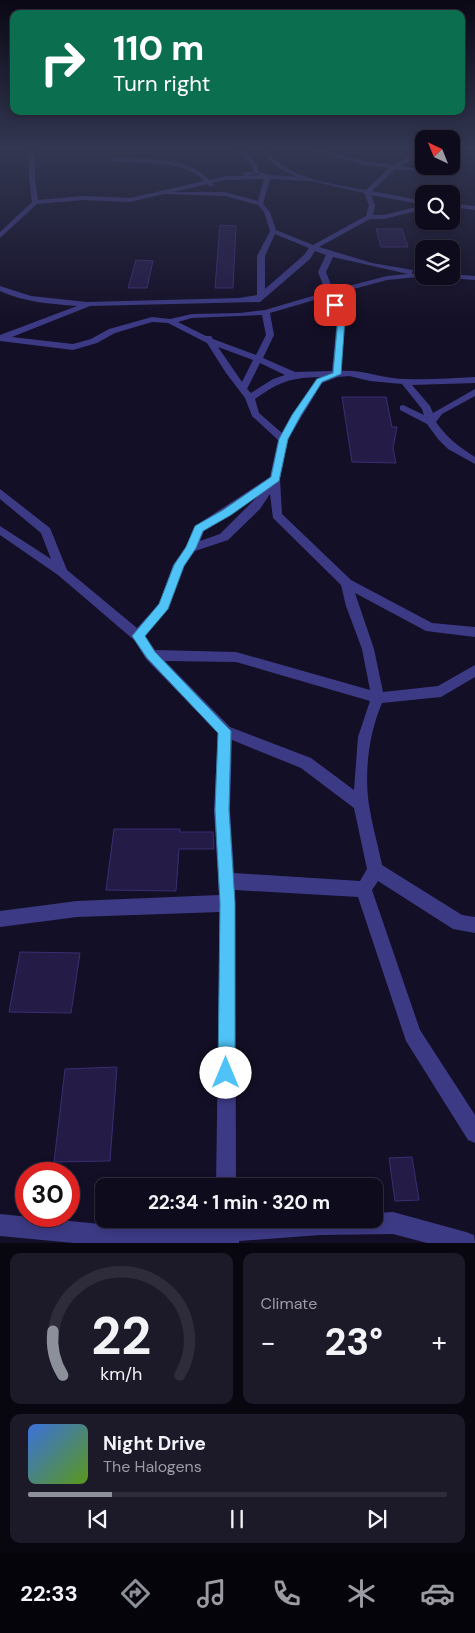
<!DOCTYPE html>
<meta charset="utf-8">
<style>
:root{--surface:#0e0b1c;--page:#1c1929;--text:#f1f3f6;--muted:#9b9ba3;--line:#2e2b3b;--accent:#8c9099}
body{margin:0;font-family:"DM Sans",sans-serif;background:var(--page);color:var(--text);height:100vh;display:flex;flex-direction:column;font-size:19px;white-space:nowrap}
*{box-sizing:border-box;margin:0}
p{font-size:16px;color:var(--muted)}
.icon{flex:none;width:28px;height:28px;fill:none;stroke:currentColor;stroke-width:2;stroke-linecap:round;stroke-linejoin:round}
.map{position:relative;height:1243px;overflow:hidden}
.side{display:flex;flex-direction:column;gap:10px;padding:10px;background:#08060f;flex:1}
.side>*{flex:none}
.guide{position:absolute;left:10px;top:10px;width:455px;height:105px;border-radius:10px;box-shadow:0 2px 8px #0003,0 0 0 1px var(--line);background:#0b6e4f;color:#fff;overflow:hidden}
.needle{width:32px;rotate:317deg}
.fabs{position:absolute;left:415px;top:130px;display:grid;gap:10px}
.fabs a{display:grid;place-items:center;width:45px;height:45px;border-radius:10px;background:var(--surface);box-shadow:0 2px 8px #0003,0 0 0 1px var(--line);font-size:25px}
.speed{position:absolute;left:15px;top:1162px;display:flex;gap:10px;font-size:25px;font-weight:700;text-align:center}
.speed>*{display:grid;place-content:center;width:65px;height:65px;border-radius:50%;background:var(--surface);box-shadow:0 2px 8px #0003,0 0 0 1px var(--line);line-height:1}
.speed .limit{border:8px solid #d22;background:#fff;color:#111}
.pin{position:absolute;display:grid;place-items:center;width:42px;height:42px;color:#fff;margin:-21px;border-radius:10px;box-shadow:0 2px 8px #0006}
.me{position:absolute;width:55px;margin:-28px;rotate:0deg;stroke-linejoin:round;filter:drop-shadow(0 0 4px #0008)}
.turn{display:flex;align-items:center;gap:18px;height:105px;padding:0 20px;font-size:22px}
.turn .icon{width:65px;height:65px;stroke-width:2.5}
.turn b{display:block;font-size:35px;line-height:42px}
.big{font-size:38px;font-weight:700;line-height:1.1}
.side .card{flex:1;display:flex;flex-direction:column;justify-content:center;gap:8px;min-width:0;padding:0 18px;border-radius:10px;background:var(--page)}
.side .dial{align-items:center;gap:0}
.dial svg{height:130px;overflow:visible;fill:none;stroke:var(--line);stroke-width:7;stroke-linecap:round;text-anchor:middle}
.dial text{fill:var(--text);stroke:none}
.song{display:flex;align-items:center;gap:15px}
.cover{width:60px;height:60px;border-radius:8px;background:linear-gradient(135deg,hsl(220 70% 55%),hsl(90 70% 35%))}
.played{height:5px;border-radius:2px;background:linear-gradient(90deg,var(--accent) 20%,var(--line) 20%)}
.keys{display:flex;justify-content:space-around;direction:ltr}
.heat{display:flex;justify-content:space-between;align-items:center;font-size:28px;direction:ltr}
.side .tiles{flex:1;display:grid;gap:10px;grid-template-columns:1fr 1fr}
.card:last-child{grid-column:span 2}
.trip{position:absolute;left:95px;top:1178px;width:288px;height:50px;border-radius:10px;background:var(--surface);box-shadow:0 2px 8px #0003,0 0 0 1px var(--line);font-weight:700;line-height:50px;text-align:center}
.tabs{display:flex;height:80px;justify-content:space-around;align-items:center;background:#06040b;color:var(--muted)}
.tabs .icon{width:35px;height:35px}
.tabs .active{color:var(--accent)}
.tabs b{font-size:22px;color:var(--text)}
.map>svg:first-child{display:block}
</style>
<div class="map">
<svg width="475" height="1243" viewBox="0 0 475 1243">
<rect width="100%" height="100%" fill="#130f26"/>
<!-- building -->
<g fill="#241b47" stroke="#3b2d73">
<path d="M220,225l16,1 -3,62h-18z"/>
<path d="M376,229h26l6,18h-27z"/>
<path d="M136,260l17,1 -6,27h-19z"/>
<path d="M342,397h44l6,30h5l-4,21 3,15 -44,-1z"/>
<path d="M114,829h66v3h33l1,17h-35l-3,42 -70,-1z"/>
<path d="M20,952l60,1 -9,60 -62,-1z"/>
<path d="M117,1067l-7,94 -56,1 11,-93z"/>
<path d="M412,1157l7,43 -24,1 -6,-43z"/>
</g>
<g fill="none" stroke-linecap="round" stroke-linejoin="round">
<!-- minor -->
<g fill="#3d3a85" fill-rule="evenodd">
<path d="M29,149h6v29l3,22 46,-4 46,2 74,-17c-20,-23 -66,-16 -93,-20l2,-3c27,1 78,-1 96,22l17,-4h18l-1,-3 11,-2 -2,-5 -17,-17h7l15,15 2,9 -13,3 14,-1 -1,-1 3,-2 7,3 29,2c-16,-6 -28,-13 -38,-28h6c20,30 66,35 100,41l23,-22 -25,-3 -58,-16h11l47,12 29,4 31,-16v4l-24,13 15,2 9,-6v4l-5,5 -24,-2 -23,22 52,10v4l-53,-10 4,10 -2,10h11l40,-10v4l-40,10h-14l-51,28 53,16 41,7 -1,4 12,-1v3h3l-40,4 -52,14 10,24 -4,53c20,-2 43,8 65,8 23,1 46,-1 69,-2v6l-63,2 18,21 3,7 42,-24v7l-33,18 -6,8c11,16 23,25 39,35v7l-27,-15 -10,-10 -11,-15 -27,-14v-4l3,-1 21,10 -2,-6 -20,-25 -32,-3 -21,-5 -11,1 -16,6 -34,56 -8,40 2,35 69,66 81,43 43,4v10l-49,-6 -71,-38 19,56 9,43 55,-6 37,-21v12l-34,20 -59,6c-13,30 -18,69 -13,102 3,20 9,40 13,60l80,50 13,2v16l-22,-4 -75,-48 -6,9 48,140 55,85v28l-7,-3 -62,-99 -48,-144 -123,-7 1,296h-20l4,-274 -143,5 -77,10v-16l77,-10 142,-6 -5,-85 4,-77 -72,-74 -12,-19 -76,-65 -58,-40v-9l51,33 -10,-26 -41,-34v-10l50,39 17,42 70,58 22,-24 14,-39 13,-18 9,-21 75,-49 8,-37 -26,-24 -7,-18 -19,-25 -19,-30 -39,-20 -16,-1 -37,11 -18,10 -24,7 -73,-9v-6l77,-29c-27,-2 -53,-4 -77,-15v-5l31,10 56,6 152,-4 18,-3v-39l13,-25 -6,-19 -6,-7 -33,-9 -61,-2 -34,8 -46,-2 -47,4 -37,34v-6l32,-30 -3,-24zM264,179l-6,22 -33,-9h-51l33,-8 4,3 3,-2 -2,-2 14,-3zM270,179l41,2 53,12 5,12 -3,11 -53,29 -37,-15 -6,-18 -7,-8zM275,234l34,14 -5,7 -39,34v-33zM315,251l11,4 -8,17 8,20 -61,18 -25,3 -48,1 -22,5 -18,-2 -43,12 -18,10 -18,5 -61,-7 78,-31 170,-4 50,-43zM333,257l75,17 -21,2 -54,14 -7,-18zM328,296l9,22 -5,53 -37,1 -32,-14 11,-23 -4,-22zM262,315l4,20 -10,20 -43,-16 -2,-3h-5l-28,-14 14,-4zM218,347l35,13 -11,22zM260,363l25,12 -12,4 -22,14 -4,-4zM321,377l-5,2 -34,54 -23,-20 -4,-14c26,-18 34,-21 66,-22zM270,494l3,24 68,67 5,21 16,43 8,41 -134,-38 -81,-2 -10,-14 23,-27 16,-43 11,-15 33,-11 32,-31zM258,496l-38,38 -20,7 4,-10zM165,661l71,1 134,39 -12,36 -4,53 -43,-32 -81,-31zM232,740l69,28 53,40 13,61 -7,12 -126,-8 -4,-63z"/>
<path d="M451,203l24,3v4l-24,-3z"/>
<path d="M451,274l24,2v4l-27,-2 -1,-2h4z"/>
<path d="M393,1212l73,20 8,3 1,8h-48l-34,-9 -73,1 -81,6v2h-165l-74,-7v-22l140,14 77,-6v-3h20l1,1 136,-1v-6z"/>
</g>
</g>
<!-- sky -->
<linearGradient id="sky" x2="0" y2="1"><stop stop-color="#0a0815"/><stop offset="0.46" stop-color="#333752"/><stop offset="1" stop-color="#333752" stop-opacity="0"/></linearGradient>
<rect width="475" height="323" fill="url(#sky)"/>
<!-- route -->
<path fill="#4fc3f7" stroke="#337fa1" d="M335,303l2,1 8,14 -4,56 -19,8 -21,33 -13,24 -9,42 -48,34 -28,16 -7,17 -12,18 -16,43 -23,27 10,16 76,79 -2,79 6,93v170l-3,6 -6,2 -6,-2 -2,-6 2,-170 -5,-93 3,-77 -71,-75 -15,-22 27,-32 15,-39 12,-18 9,-21 28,-16 48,-33 8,-38 13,-24 25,-36 16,-6 5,-55 -7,-13z"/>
</svg>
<div class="fabs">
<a><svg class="needle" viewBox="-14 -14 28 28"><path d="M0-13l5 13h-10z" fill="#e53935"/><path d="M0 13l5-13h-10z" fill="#9b9ba3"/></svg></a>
<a><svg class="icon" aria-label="search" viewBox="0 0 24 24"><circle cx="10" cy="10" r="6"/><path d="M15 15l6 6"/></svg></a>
<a><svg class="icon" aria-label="layers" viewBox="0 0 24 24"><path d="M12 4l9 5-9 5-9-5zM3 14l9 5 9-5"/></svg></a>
</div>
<div class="speed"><div class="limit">30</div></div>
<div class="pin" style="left:335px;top:305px;background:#d93025"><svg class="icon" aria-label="arrive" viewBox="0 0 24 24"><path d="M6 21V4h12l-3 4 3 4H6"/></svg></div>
<svg class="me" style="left:226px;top:1073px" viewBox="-20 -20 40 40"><circle r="19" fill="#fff"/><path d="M0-13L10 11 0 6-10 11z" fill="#4fc3f7"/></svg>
<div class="trip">22:34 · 1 min · 320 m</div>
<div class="guide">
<div class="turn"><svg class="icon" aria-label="right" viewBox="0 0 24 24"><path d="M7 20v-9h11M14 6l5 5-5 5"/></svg><div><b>110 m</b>Turn right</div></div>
</div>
</div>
<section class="side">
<div class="tiles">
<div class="card dial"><svg viewBox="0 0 100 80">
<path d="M14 69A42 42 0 1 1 86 69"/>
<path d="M14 69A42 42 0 0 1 8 42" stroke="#8c9099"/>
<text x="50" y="56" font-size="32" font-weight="700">22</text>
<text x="50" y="72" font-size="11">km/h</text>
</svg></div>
<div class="card"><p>Climate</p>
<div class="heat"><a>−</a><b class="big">23°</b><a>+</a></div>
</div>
<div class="card">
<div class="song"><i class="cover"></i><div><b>Night Drive</b><p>The Halogens</p></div></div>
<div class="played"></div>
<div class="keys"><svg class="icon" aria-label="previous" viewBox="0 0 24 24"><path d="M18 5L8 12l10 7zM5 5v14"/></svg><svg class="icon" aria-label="pause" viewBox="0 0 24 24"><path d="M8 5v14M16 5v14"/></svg><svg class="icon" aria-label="next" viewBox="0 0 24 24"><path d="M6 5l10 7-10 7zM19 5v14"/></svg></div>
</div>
</div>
</section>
<nav class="tabs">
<b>22:33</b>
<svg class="icon active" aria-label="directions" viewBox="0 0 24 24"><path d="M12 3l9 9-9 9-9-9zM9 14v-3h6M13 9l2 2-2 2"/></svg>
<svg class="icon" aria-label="music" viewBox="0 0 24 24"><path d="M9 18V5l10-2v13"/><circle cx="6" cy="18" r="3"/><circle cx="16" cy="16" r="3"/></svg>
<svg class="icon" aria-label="phone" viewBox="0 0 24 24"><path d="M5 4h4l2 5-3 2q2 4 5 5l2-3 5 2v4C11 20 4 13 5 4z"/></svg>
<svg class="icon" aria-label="climate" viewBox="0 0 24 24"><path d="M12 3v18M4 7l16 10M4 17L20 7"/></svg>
<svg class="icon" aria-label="car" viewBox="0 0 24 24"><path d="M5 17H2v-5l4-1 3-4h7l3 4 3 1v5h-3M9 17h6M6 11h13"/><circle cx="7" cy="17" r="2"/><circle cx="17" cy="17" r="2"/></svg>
</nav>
